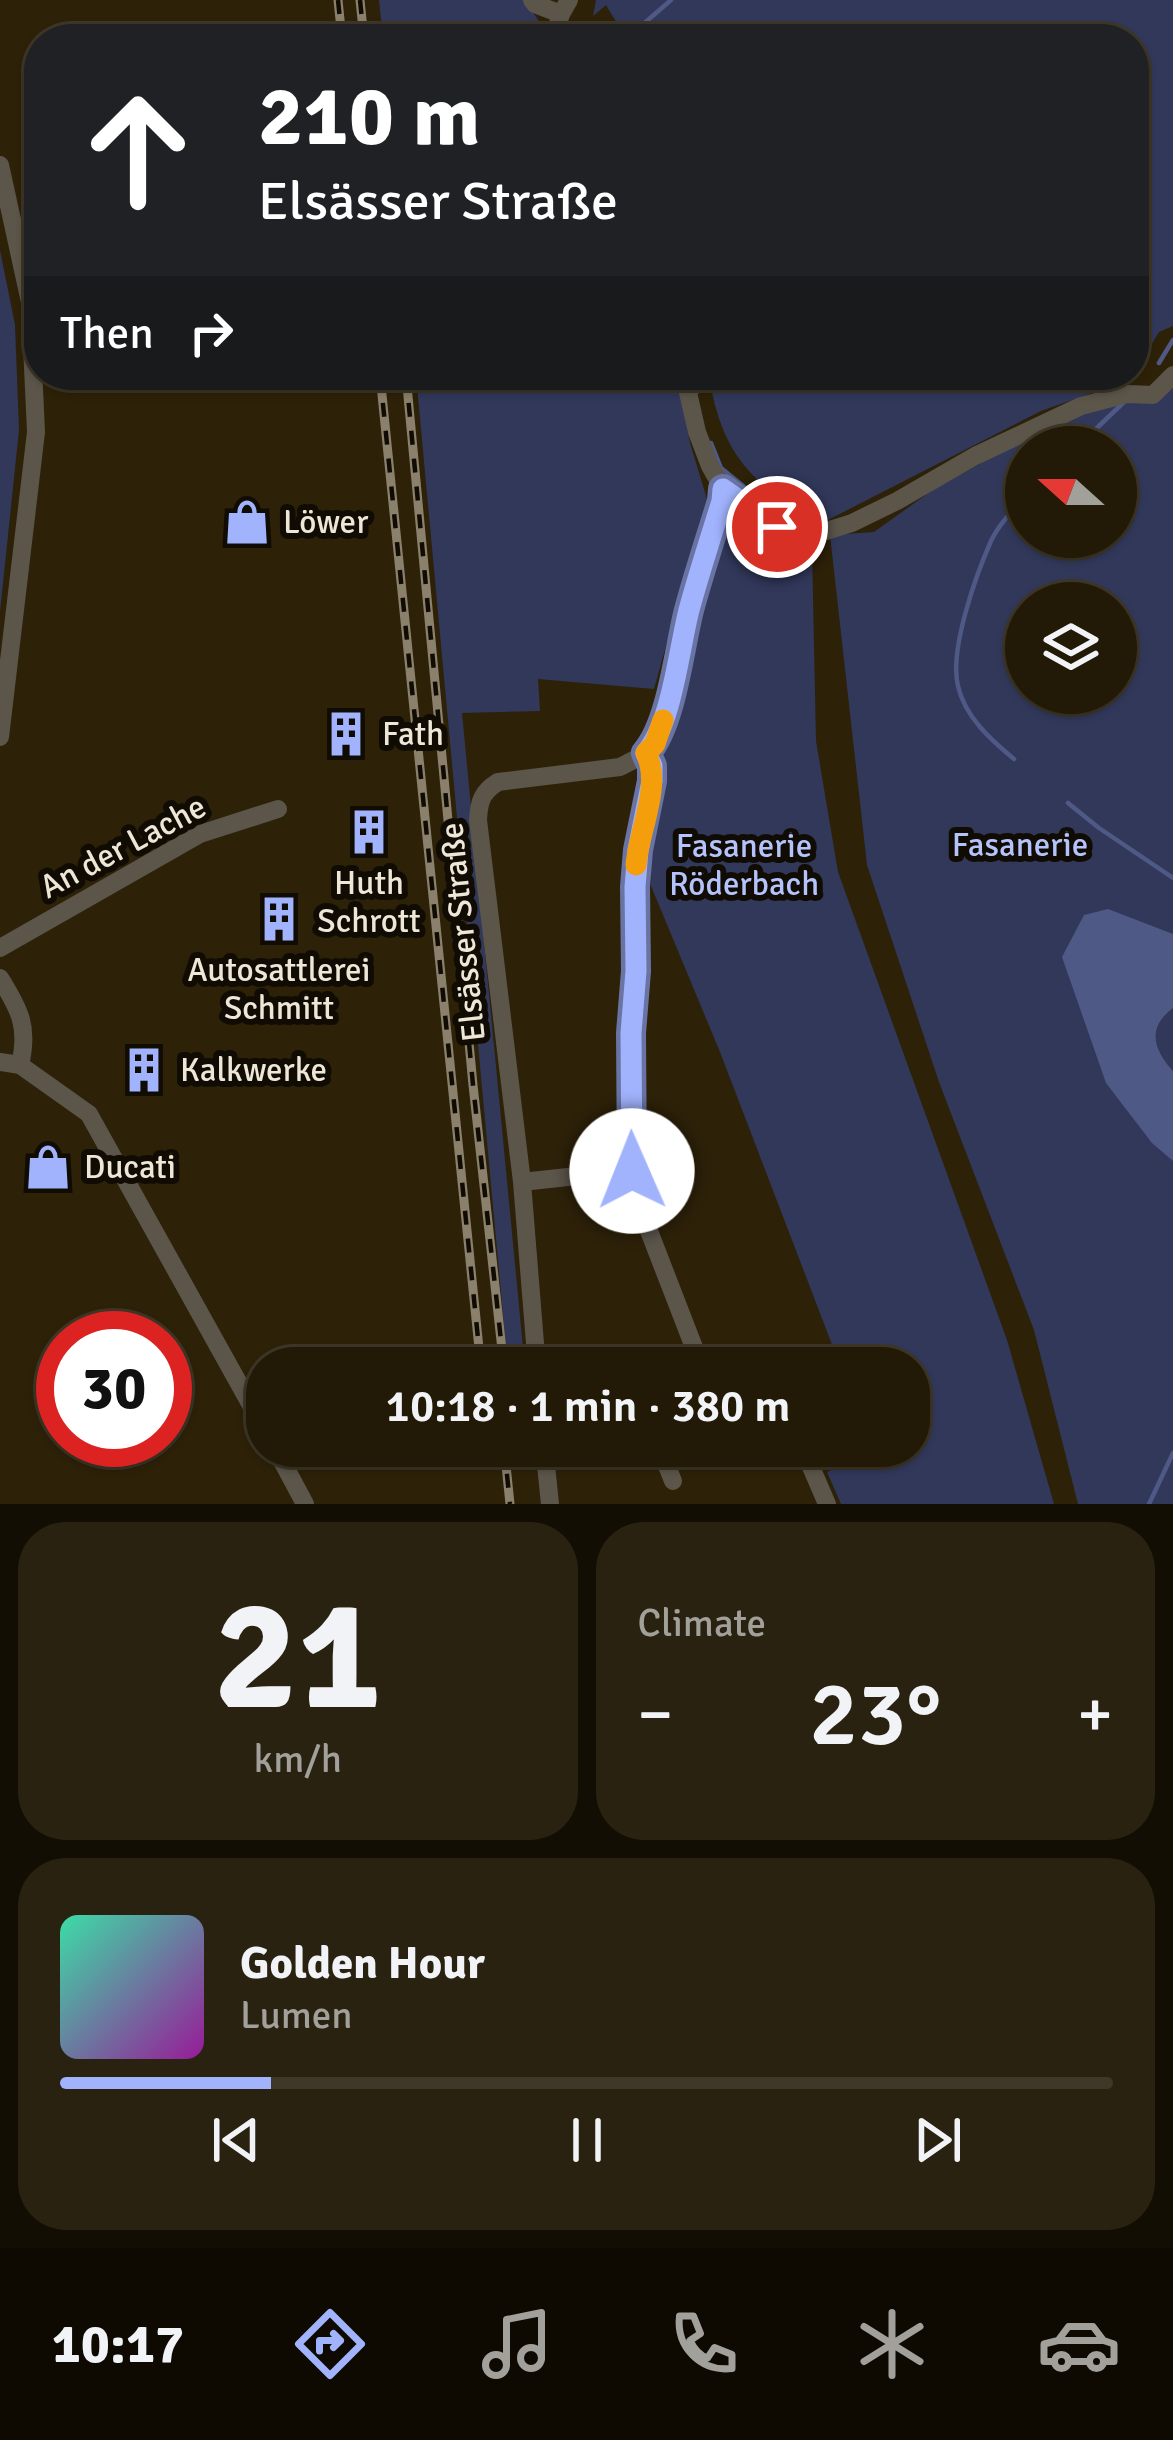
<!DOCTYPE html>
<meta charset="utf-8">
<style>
:root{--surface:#221906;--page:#2a2210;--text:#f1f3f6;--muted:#a2a09b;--line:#3f3828;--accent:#a1b3fd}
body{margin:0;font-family:Signika,sans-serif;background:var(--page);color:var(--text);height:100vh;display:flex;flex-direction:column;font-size:45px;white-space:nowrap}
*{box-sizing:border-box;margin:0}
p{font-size:39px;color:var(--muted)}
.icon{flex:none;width:66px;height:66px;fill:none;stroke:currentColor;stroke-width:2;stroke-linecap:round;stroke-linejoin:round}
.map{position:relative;height:1504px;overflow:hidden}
.panel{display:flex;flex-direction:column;gap:18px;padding:18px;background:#130e03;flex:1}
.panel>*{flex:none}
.guide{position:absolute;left:24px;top:24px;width:1125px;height:366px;border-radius:48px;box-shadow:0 3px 9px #0004,0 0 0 3px var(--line);background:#202124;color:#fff;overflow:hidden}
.needle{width:78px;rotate:291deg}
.tools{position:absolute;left:1005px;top:426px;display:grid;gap:24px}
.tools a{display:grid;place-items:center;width:132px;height:132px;border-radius:50%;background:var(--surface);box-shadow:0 3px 9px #0004,0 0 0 3px var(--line);font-size:60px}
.speed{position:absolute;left:36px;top:1311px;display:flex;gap:24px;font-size:60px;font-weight:700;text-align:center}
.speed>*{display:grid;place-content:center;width:156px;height:156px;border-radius:50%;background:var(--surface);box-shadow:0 3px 9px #0004,0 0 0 3px var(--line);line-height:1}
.speed .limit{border:18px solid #d22;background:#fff;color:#111}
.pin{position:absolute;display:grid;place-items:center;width:102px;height:102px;color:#fff;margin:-51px;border:6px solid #fff;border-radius:50%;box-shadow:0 3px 12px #0007}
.me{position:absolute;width:132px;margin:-66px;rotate:359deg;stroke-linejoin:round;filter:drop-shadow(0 0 9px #0008)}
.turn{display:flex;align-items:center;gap:42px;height:252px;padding:0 36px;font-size:54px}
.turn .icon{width:156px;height:156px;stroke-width:2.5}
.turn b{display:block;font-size:84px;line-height:102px}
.then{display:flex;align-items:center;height:114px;padding:0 36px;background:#0003;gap:24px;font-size:45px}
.big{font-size:90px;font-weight:600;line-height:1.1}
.panel .widget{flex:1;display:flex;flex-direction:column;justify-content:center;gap:18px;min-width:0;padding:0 42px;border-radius:48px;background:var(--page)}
.panel .dial{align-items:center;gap:0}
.dial b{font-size:156px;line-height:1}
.song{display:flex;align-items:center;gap:36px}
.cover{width:144px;height:144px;border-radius:18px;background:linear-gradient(135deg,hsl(160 70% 55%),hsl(300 70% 35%))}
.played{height:12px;border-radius:6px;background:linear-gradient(90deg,var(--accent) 20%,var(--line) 20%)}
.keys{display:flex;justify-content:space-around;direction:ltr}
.heat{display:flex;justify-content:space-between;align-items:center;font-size:66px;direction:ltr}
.panel .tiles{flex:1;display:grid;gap:18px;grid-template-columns:1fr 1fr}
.widget:last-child{grid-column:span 2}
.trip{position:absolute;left:246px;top:1347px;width:684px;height:120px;border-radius:48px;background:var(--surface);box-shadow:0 3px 9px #0004,0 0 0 3px var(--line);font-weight:600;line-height:120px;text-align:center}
.tabs{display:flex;height:192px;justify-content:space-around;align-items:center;background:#0e0a02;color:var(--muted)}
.tabs .icon{width:84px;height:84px}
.tabs .selected{color:var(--accent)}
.tabs b{font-size:54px;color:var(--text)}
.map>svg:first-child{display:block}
</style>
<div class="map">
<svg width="1173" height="1504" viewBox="0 0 1173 1504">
<rect width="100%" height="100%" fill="#2d2108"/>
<!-- green -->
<g fill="#31385a" fill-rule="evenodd">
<path d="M379,0h146l17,26 -2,13h-157z"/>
<path d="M596,0h577v326l-14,6 -25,42v-335h-514l1,-9 -15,-25 -13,11z"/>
<path d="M0,250l15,75 4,105 -19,182z"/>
<path d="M416,375h261l13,68 17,56 -53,190 -116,-10 2,32 -78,2 63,655h-17z"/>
<path d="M709,375h425l-3,4 -90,32 -221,113c-67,-39 -99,-69 -111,-149z"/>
<path d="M1173,378v1126h-95l-44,-174 -95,-248 -72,-217 -37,-330 44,-3 60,-43 96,-53zM1026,447h90v90h-90zM1026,603h90v90h-90z"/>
<path d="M738,506l30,26 44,18 4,191 22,131 169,468 47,164h-213l-14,-32 47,-21 -1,-5h36v-78h-68l-121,-316 -69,-166 1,-51 9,-86 19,-63 23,-102 24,-74z"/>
</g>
<!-- water -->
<path fill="#4f5986" d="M1108,909l65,25v74c-27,20 -19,42 0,63v90l-21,-18 -46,-60 -44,-126 22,-42z"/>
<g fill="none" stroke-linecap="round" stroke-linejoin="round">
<!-- stream -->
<g stroke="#4f5986" stroke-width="4.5">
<path d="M626,39l45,-39"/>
<path d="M28,218l11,-2"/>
<path d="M1159,363l14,-23"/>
<path d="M694,375l3,17"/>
<path d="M711,443l10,25 68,55"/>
<path d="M1077,447l46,-44"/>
<path d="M1014,759c-23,-19 -49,-42 -56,-73 -9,-36 18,-111 33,-145 8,-17 22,-31 35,-44"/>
<path d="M1068,803l31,25 74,50"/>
<path d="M1149,1504l24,-51"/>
</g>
<!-- minor -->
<g stroke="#5b554a" stroke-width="18">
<path d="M532,0l3,4 26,10"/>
<path d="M553,39l8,-25 8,-14"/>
<path d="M0,165l30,137 6,130 -36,305"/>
<path d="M684,375l13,57 13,34 13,23 54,38 18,9 12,1 45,-14 45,-22 78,-45 106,-50 46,-12 26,1 20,-20"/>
<path d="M647,753l5,13 1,15 -15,69 -3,37 1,84 -5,62 1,137 12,48 58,150"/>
<path d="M0,948l200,-114 78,-25"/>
<path d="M0,978c20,32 29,49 20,87"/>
<path d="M0,1062l20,3 69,49 178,320"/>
<path d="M522,1182l110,-12"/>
<path d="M537,1368l-15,-186 -44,-362c1,-19 4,-28 20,-38l122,-15 27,-14 7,-9 14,-40 22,-95 32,-108 1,-12"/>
<path d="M274,1446l31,58"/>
<path d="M544,1446l6,58"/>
<path d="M659,1446l14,35"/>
<path d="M802,1446l25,58"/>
</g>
<!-- rail casing -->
<g stroke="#8a806c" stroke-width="9">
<g id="rail">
<path d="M338,0l4,39"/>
<path d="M360,0l4,39"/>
<path d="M380,375l101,993"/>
<path d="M406,375l67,710 31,283"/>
<path d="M504,1446l6,58"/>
</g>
</g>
<!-- rail -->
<use href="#rail" stroke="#110c03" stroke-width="4.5" stroke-dasharray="14" stroke-linecap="butt"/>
</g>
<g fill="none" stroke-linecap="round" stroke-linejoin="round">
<!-- route casing -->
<g stroke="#6974a4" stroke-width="30">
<path id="route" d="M632,1171l-1,-138 5,-62 -1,-84 3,-37 14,-69v-15l-6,-13c26,-30 33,-104 43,-143 10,-37 22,-73 33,-109l1,-12 54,38"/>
</g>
<!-- route -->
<use href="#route" stroke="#a1b3fd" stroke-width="21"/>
<!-- slow -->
<path stroke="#f59e0b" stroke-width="21" d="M636,865c3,-36 26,-78 10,-112l9,-9 8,-24"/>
</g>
<!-- icons -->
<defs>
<g id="shop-bare" transform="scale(3.6)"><path d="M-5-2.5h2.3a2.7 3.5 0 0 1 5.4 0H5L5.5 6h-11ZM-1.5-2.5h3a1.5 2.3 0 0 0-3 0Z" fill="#a1b3fd" stroke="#110c03" stroke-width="2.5" paint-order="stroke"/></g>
<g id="building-bare" transform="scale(3.6)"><path d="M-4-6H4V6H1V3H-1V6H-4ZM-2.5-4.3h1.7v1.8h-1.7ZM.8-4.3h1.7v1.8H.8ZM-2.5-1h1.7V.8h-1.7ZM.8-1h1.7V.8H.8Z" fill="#a1b3fd" stroke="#110c03" stroke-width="2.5" paint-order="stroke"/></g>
</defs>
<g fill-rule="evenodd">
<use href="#shop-bare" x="247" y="522"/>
<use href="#building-bare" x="346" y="734"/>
<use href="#building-bare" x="369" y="832"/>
<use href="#building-bare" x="279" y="919"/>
<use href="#building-bare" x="144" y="1070"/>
<use href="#shop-bare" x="48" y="1167"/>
</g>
<g text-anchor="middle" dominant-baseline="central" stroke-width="12" stroke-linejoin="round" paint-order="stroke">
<!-- poi labels -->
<g font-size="33" fill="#eee6d7" stroke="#110c03" text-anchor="start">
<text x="283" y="522">Löwer</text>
<text x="382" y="734">Fath</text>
<text x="369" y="883" text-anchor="middle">Huth<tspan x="369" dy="38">Schrott</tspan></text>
<text x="279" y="970" text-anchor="middle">Autosattlerei<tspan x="279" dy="38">Schmitt</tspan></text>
<text x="180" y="1070">Kalkwerke</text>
<text x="84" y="1167">Ducati</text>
</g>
<!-- park labels -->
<g font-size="33" fill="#b4c3fc" stroke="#110c03">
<text x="1020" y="845">Fasanerie</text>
<text x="744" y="846">Fasanerie<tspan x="744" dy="38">Röderbach</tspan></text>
</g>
<!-- street labels -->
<g font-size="33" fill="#eee6d7" stroke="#110c03">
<text transform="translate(123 847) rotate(-28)">An der Lache</text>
<text transform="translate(463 932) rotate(-96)">Elsässer Straße</text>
</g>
</g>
</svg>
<div class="tools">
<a><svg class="needle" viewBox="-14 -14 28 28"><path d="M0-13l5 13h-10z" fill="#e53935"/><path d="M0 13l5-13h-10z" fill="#a2a09b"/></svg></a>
<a><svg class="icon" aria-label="layers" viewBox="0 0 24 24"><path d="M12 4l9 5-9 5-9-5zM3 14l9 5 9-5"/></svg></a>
</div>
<div class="speed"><div class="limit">30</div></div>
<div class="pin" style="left:777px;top:527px;background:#d93025"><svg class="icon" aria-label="arrive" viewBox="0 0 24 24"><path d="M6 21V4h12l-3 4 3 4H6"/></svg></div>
<svg class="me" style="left:632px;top:1171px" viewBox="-20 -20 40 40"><circle r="19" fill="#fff"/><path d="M0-13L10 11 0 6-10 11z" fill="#a1b3fd"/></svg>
<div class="trip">10:18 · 1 min · 380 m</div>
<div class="guide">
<div class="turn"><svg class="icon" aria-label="ahead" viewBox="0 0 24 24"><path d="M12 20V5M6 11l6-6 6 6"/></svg><div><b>210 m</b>Elsässer Straße</div></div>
<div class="then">Then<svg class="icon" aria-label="right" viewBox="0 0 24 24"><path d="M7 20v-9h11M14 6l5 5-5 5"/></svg></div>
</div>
</div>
<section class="panel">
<div class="tiles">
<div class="widget dial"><b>21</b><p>km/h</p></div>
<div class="widget"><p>Climate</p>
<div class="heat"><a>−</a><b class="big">23°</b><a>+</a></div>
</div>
<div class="widget">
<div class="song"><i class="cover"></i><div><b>Golden Hour</b><p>Lumen</p></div></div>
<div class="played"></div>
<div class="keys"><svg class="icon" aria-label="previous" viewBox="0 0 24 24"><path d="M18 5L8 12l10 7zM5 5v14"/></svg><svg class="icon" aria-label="pause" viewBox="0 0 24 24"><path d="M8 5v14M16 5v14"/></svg><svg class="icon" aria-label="next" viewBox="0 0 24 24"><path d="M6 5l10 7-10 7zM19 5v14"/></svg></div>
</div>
</div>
</section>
<nav class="tabs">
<b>10:17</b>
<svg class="icon selected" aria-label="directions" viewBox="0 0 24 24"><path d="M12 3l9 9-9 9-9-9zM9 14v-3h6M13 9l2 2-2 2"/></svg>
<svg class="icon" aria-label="music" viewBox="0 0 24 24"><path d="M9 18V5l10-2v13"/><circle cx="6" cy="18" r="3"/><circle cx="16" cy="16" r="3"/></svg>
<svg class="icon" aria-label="phone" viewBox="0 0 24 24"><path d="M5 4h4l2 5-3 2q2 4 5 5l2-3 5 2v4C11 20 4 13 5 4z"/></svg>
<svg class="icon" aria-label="climate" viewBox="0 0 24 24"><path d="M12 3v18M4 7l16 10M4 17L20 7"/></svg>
<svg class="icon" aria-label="car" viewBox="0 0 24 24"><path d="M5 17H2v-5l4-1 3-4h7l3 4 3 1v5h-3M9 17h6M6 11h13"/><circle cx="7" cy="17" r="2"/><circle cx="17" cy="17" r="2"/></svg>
</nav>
